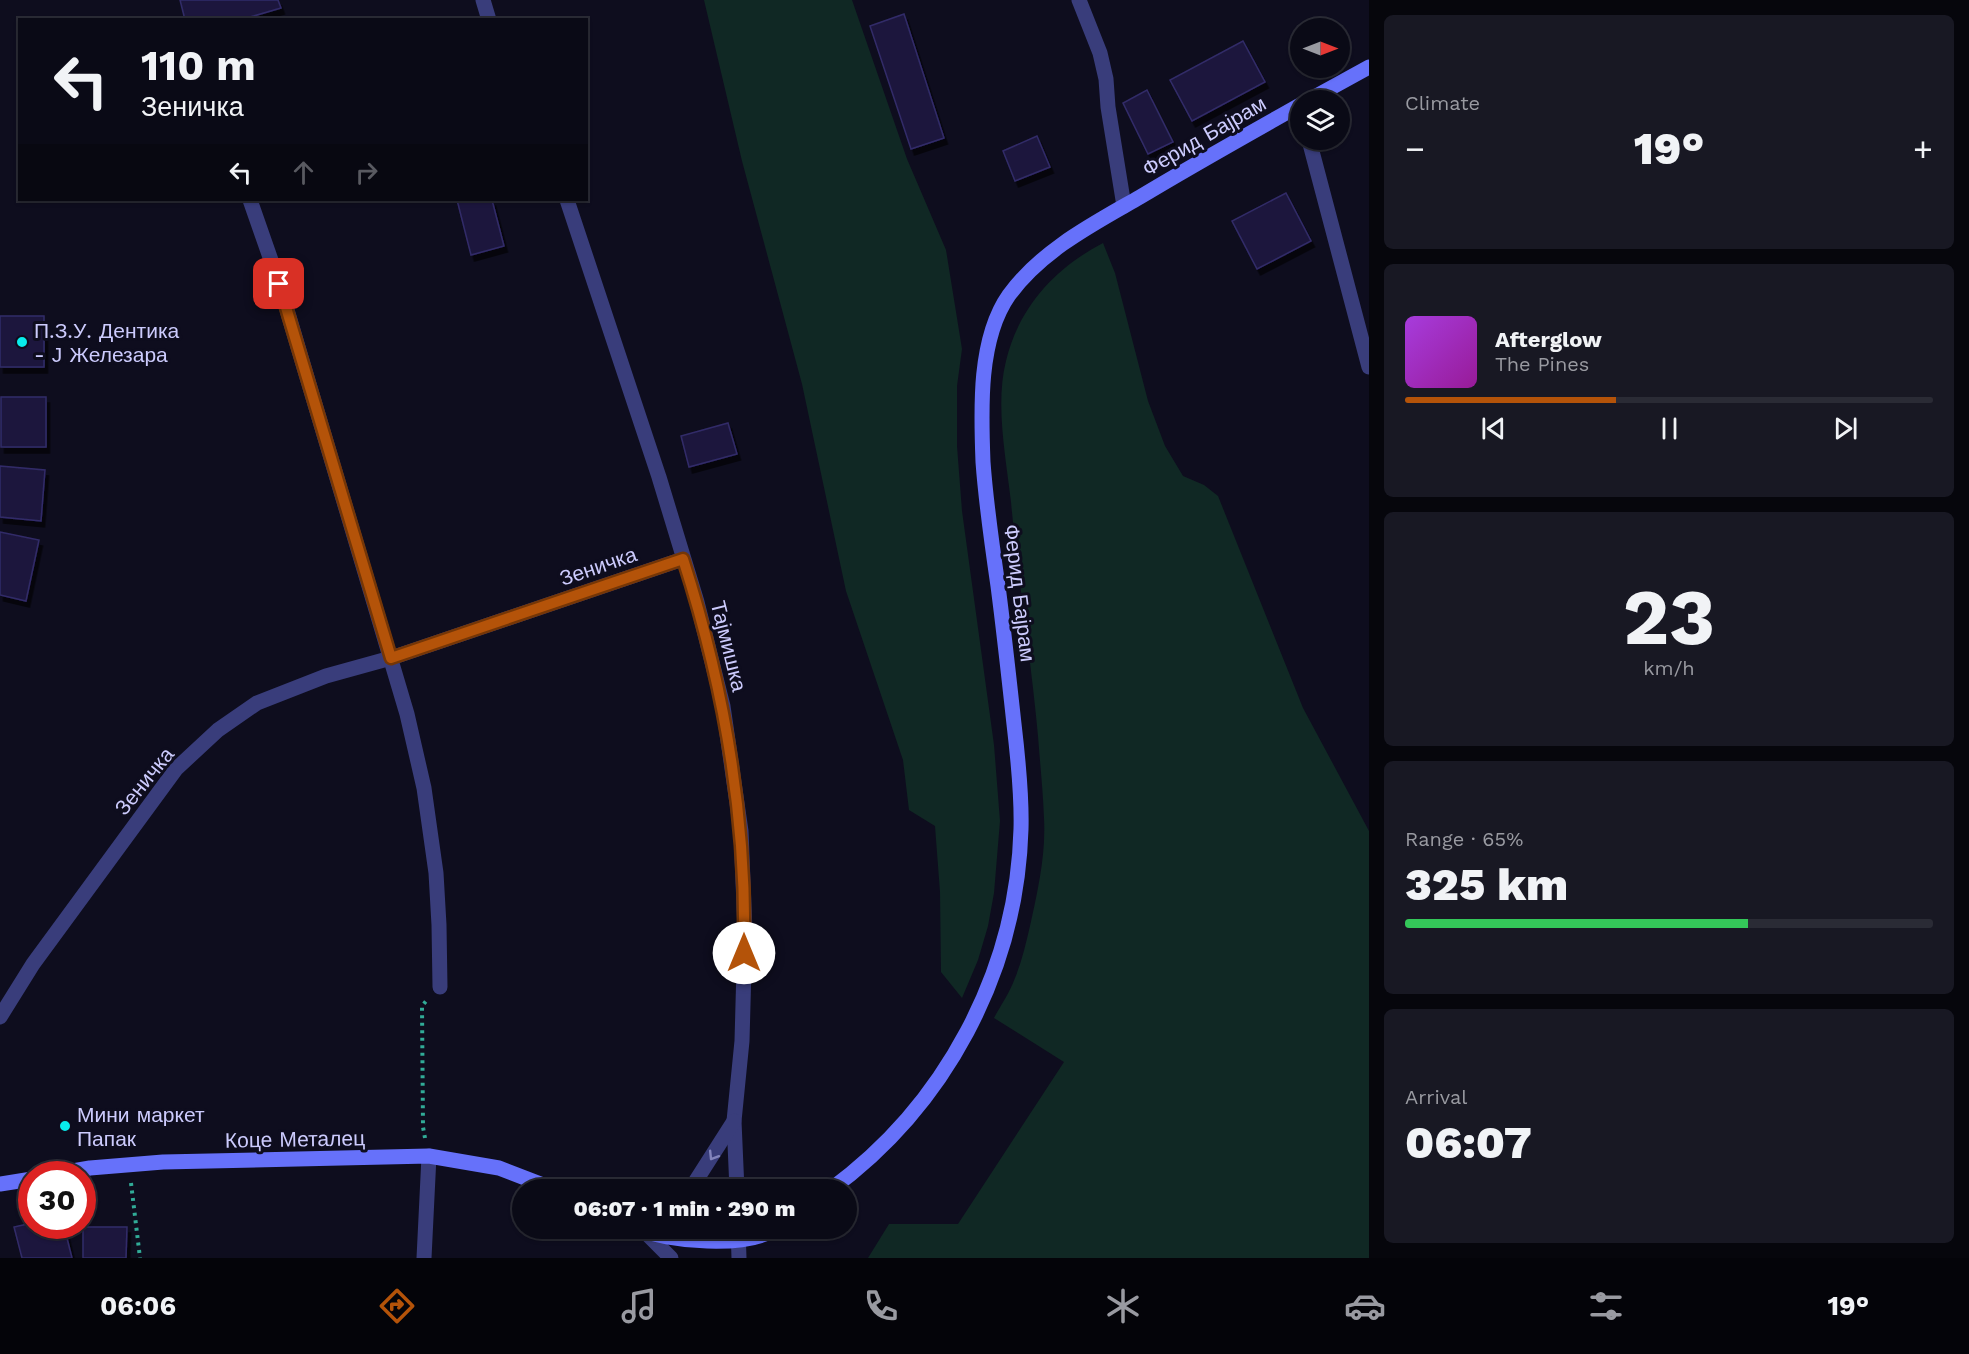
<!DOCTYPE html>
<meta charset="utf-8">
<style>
:root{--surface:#0a0a16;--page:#181823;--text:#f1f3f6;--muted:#999aa1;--line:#2a2b35;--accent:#b45309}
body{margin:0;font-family:"Work Sans",sans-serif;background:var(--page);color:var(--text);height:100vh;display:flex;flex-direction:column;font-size:22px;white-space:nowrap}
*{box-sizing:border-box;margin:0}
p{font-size:20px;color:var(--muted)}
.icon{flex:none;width:33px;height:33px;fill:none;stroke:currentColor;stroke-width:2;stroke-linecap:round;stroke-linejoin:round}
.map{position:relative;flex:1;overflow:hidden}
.details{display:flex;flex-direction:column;gap:15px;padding:15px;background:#06060c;width:600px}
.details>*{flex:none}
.top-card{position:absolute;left:18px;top:18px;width:570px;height:183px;border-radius:0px;box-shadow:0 2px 4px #0004,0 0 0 2px var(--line);background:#0a0a16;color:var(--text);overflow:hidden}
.needle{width:39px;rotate:90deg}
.fabs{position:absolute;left:1290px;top:18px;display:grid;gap:12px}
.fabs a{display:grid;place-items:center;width:60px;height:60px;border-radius:50%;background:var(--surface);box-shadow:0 2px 4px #0004,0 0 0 2px var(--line);font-size:30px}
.speed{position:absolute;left:18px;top:1161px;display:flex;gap:12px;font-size:30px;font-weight:700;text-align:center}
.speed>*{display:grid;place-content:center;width:78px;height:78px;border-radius:50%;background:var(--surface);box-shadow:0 2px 4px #0004,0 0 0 2px var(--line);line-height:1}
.speed .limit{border:9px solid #d22;background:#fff;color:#111}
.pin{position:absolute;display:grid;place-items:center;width:51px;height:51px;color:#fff;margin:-26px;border-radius:12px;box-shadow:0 3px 9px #0006}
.me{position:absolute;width:66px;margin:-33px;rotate:0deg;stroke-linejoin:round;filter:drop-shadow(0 0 4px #0008)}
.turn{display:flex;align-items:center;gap:21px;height:126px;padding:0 24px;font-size:27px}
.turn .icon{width:78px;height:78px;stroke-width:2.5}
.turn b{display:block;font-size:42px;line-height:51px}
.lanes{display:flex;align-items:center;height:57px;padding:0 24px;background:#0003;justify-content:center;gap:30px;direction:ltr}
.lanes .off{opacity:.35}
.big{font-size:45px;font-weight:800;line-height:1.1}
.details .tile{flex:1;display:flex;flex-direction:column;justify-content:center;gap:9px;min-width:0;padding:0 21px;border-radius:9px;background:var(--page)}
.details .dial{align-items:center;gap:0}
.dial b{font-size:78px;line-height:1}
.song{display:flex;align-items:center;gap:18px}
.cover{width:72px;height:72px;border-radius:9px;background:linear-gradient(135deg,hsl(280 70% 55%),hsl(300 70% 35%))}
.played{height:6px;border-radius:3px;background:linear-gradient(90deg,var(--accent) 40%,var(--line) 40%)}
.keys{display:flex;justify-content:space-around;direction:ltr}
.heat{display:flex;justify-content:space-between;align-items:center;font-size:33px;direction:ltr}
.charge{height:9px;border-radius:4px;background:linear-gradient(90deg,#34c759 65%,var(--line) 0)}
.trip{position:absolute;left:512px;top:1179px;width:345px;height:60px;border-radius:30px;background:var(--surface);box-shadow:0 2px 4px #0004,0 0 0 2px var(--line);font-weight:800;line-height:60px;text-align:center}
.dock{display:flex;height:96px;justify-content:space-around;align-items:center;background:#040409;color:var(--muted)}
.dock .icon{width:42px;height:42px}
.dock .on{color:var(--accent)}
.dock b{font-size:27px;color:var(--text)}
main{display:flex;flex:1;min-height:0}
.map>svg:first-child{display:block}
</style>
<main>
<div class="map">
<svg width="1369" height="1258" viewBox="0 0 1369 1258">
<defs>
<filter id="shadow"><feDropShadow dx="3.5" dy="6" stdDeviation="0" flood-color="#0009"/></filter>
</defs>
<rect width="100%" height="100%" fill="#0e0d1e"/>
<!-- green -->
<g fill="#102824">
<path d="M704,0h148l55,159 39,91 16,99 -5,37v60l5,65 32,234 6,76 -6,72 -6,33 -10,34 -16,38 -21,-26 -1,-80 -5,-66 -26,-16 -6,-50 -57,-169 -44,-207 -60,-223z"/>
<path d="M1103,243l12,30 33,128 17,45 18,30 21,9 14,11 85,212 66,123v427h-501l21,-34h69l106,-162 -70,-44c7,-13 16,-26 21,-40 7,-17 11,-35 15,-52 8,-36 16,-72 14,-108 -1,-27 -4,-55 -6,-82 -7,-78 -20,-156 -27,-234 -5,-44 -16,-98 -5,-141 13,-54 49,-93 97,-118z"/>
</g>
<!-- building -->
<g fill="#1d193e" stroke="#322c69" stroke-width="1.5" filter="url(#shadow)">
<path d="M180,0h98l3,8 -41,12h-55z"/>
<path d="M904,14l40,124 -33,11 -41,-123z"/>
<path d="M1243,41l22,41 -73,39 -22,-41z"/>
<path d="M1147,90l26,52 -25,12 -25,-51z"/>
<path d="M1037,136l13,31 -35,14 -12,-30z"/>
<path d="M1286,193l25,48 -54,28 -25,-48z"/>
<path d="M457,200h35l12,46 -33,9z"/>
<rect x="0" y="316" width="44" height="51"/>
<rect x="1" y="397" width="45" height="50"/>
<path d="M728,423l9,31 -48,13 -8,-31z"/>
<path d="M0,466l45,4 -4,51 -41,-4z"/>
<path d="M0,532l39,8 -13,61 -26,-6z"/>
<path d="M32,1223v3h32l8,32h-50l-8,-31z"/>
<path d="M83,1227h44l-1,31h-43z"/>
</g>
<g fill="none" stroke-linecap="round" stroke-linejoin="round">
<!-- path -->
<g stroke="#31ab97" stroke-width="4" stroke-dasharray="3 4.5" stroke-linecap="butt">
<path d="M425,1138l-2,-11 -1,-121 5,-6"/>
<path d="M131,1183l9,75"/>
</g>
<!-- street -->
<g stroke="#393d7b" stroke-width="15">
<path d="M483,0l6,20"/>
<path d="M1079,0l21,53 6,26 2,28 16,99"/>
<path d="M1309,140l60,227"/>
<path d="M250,200l29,83 128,431 17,74 12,85 3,52 1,62"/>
<path d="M567,200l92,277 38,125 26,104 18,125 4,100 -3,110 -8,80 3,69"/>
<path d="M0,1017l33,-53 143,-195 42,-39 39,-27 69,-27 65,-18 292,-99"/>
<path d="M690,1190l44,-69"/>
<path d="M738,1228l1,30"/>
<path d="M645,1232l26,26"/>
<path d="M424,1258l5,-102"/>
</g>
<!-- secondary -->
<g stroke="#6671fa" stroke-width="15">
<path d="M1309,100l60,-33"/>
<path d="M55,1174l35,-6 73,-6 266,-6 70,12 57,22"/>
<path d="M0,1184l32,-5"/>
<path d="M830,1190c115,-84 187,-218 191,-361 1,-35 -3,-71 -7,-105 -5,-46 -10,-92 -16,-138 -6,-41 -12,-82 -15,-124 -2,-52 -5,-123 26,-167 33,-45 84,-71 131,-98 53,-32 107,-62 160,-92"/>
<path d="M636,1228c31,14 112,21 140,0"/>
</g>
</g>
<!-- one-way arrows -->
<defs><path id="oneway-chevron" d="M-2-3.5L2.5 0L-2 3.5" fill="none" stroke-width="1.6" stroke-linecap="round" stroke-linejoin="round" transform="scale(1.5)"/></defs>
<use stroke="#8284bc" href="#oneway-chevron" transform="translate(713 1156) rotate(122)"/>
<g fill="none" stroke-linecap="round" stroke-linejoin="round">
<!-- route casing -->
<g stroke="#753606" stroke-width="15">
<path id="route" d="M279,284l112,374 292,-99c41,127 64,260 61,394"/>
</g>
<!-- route -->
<use href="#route" stroke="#b45309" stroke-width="10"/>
</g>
<!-- markers -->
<g fill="#08ecec" stroke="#0e0d1e" stroke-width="2">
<circle cx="22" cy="342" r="6"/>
<circle cx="65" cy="1126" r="6"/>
</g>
<g text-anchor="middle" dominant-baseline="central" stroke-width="6" stroke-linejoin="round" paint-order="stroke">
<!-- street labels -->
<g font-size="21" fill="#cccbfd" stroke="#0e0d1e">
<text transform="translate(1204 136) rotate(-30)">Ферид Бајрам</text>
<text transform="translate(598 566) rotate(-19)">Зеничка</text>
<text transform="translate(1020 593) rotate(83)">Ферид Бајрам</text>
<text transform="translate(729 646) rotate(76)">Тајмишка</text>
<text transform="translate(144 781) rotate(-51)">Зеничка</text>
<text transform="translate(295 1139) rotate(-1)">Коце Металец</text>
</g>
<!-- poi labels -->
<g font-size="21" fill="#cccbfd" stroke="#0e0d1e" text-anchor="start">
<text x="34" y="330">П.З.У. Дентика<tspan x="34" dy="24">- Ј Железара</tspan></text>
<text x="77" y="1114">Мини маркет<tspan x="77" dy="24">Папак</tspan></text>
</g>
</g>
</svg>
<div class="fabs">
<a><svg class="needle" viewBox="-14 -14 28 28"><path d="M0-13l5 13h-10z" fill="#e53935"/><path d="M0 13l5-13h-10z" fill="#999aa1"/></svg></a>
<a><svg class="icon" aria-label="layers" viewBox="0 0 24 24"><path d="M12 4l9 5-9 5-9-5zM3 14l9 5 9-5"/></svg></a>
</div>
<div class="speed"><div class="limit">30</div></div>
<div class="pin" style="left:279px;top:284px;background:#d93025"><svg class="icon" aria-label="arrive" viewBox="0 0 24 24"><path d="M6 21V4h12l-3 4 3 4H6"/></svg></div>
<svg class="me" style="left:744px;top:953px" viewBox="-20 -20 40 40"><circle r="19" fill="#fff"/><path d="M0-13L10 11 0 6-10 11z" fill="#b45309"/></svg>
<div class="trip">06:07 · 1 min · 290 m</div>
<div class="top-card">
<div class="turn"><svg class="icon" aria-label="left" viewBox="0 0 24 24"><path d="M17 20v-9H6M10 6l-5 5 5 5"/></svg><div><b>110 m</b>Зеничка</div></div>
<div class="lanes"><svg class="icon" aria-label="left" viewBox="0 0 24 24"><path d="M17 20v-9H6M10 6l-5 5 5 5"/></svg><svg class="icon off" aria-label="ahead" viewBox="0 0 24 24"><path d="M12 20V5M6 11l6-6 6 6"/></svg><svg class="icon off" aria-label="right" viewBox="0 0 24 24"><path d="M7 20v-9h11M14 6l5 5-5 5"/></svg></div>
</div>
</div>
<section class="details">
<div class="tile"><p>Climate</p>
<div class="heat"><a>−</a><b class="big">19°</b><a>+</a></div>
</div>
<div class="tile">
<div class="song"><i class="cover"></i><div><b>Afterglow</b><p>The Pines</p></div></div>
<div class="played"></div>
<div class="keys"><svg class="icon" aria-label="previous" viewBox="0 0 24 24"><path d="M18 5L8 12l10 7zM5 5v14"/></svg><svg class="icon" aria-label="pause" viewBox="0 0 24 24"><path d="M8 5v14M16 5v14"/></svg><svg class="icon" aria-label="next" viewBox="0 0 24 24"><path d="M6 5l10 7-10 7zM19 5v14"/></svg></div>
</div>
<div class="tile dial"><b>23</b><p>km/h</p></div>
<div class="tile"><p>Range · 65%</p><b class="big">325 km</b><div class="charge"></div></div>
<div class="tile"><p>Arrival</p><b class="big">06:07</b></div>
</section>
</main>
<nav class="dock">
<b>06:06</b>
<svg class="icon on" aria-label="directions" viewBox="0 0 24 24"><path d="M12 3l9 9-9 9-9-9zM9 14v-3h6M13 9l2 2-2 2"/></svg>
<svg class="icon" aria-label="music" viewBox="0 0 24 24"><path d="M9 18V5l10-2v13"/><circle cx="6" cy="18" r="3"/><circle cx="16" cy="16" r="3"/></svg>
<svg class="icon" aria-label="phone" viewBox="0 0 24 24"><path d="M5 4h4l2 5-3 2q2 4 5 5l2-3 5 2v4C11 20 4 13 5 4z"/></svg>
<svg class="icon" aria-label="climate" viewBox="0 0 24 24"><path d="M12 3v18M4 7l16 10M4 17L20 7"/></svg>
<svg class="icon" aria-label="car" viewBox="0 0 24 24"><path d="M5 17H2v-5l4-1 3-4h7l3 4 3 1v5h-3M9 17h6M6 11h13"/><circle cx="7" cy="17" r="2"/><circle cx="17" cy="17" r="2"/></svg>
<svg class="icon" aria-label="filters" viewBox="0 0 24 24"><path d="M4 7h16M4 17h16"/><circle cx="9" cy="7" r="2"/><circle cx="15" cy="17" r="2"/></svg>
<b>19°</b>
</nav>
